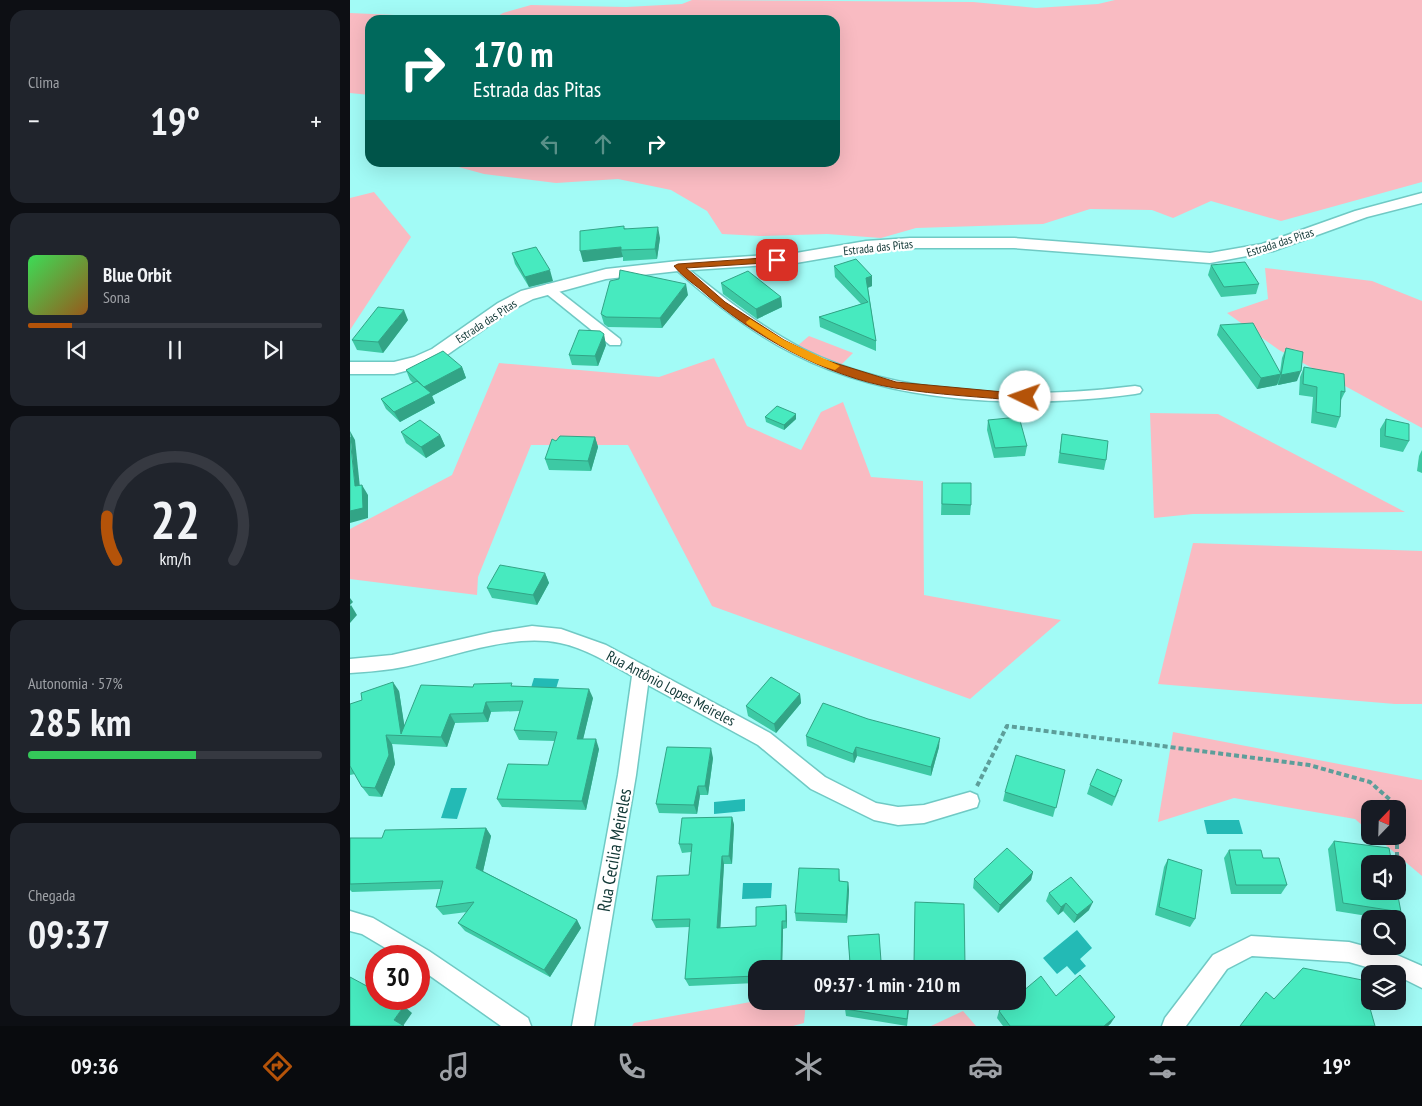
<!DOCTYPE html>
<html lang="pt">
<meta charset="utf-8">
<style>
:root{--surface:#171b24;--page:#20242c;--text:#f1f3f6;--muted:#9ea1a6;--line:#363941;--accent:#b45309}
body{margin:0;font-family:"PT Sans Narrow",sans-serif;background:var(--page);color:var(--text);height:100vh;display:flex;flex-direction:column;font-size:19px;white-space:nowrap}
*{box-sizing:border-box;margin:0}
p{font-size:16px;color:var(--muted)}
.icon{flex:none;width:28px;height:28px;fill:none;stroke:currentColor;stroke-width:2;stroke-linecap:round;stroke-linejoin:round}
.map{position:relative;flex:1;overflow:hidden}
.details{display:flex;flex-direction:column;gap:10px;padding:10px;background:#0d0f14;width:350px}
.details>*{flex:none}
.guide{position:absolute;left:15px;top:15px;width:475px;height:152px;border-radius:15px;box-shadow:0 5px 20px #0002;background:#00695c;color:#fff;overflow:hidden}
.needle{width:32px;rotate:23deg}
.controls{position:absolute;left:1011px;top:800px;display:grid;gap:10px}
.controls a{display:grid;place-items:center;width:45px;height:45px;border-radius:10px;background:var(--surface);box-shadow:0 5px 20px #0002;font-size:25px}
.speed{position:absolute;left:15px;top:945px;display:flex;gap:10px;font-size:25px;font-weight:700;text-align:center}
.speed>*{display:grid;place-content:center;width:65px;height:65px;border-radius:50%;background:var(--surface);box-shadow:0 5px 20px #0002;line-height:1}
.speed .limit{border:8px solid #d22;background:#fff;color:#111}
.pin{position:absolute;display:grid;place-items:center;width:42px;height:42px;color:#fff;margin:-21px;border-radius:10px;box-shadow:0 2px 8px #0006}
.me{position:absolute;width:55px;margin:-28px;rotate:273deg;stroke-linejoin:round;filter:drop-shadow(0 0 4px #0008)}
.turn{display:flex;align-items:center;gap:18px;height:105px;padding:0 25px;font-size:22px}
.turn .icon{width:65px;height:65px;stroke-width:2.5}
.turn b{display:block;font-size:35px;line-height:42px}
.lanes{display:flex;align-items:center;height:48px;padding:0 25px;background:#0003;justify-content:center;gap:25px;direction:ltr}
.lanes .off{opacity:.35}
.big{font-size:38px;font-weight:800;line-height:1.1}
.details .tile{flex:1;display:flex;flex-direction:column;justify-content:center;gap:8px;min-width:0;padding:0 18px;border-radius:15px;background:var(--page)}
.details .dial{align-items:center;gap:0}
.dial svg{height:130px;overflow:visible;fill:none;stroke:var(--line);stroke-width:7;stroke-linecap:round;text-anchor:middle}
.dial text{fill:var(--text);stroke:none}
.song{display:flex;align-items:center;gap:15px}
.cover{width:60px;height:60px;border-radius:8px;background:linear-gradient(135deg,hsl(130 70% 55%),hsl(30 70% 35%))}
.played{height:5px;border-radius:2px;background:linear-gradient(90deg,var(--accent) 15%,var(--line) 15%)}
.keys{display:flex;justify-content:space-around;direction:ltr}
.heat{display:flex;justify-content:space-between;align-items:center;font-size:28px;direction:ltr}
.charge{height:8px;border-radius:4px;background:linear-gradient(90deg,#34c759 57%,var(--line) 0)}
.trip{position:absolute;left:398px;top:960px;width:278px;height:50px;border-radius:15px;background:var(--surface);box-shadow:0 5px 20px #0002;font-weight:800;line-height:50px;text-align:center}
.tabs{display:flex;height:80px;justify-content:space-around;align-items:center;background:#090b0e;color:var(--muted)}
.tabs .icon{width:35px;height:35px}
.tabs .current{color:var(--accent)}
.tabs b{font-size:22px;color:var(--text)}
main{display:flex;flex:1;min-height:0}
.map>svg:first-child{display:block}
</style>
<main>
<section class="details">
<div class="tile"><p>Clima</p>
<div class="heat"><a>−</a><b class="big">19°</b><a>+</a></div>
</div>
<div class="tile">
<div class="song"><i class="cover"></i><div><b>Blue Orbit</b><p>Sona</p></div></div>
<div class="played"></div>
<div class="keys"><svg class="icon" aria-label="previous" viewBox="0 0 24 24"><path d="M18 5L8 12l10 7zM5 5v14"/></svg><svg class="icon" aria-label="pause" viewBox="0 0 24 24"><path d="M8 5v14M16 5v14"/></svg><svg class="icon" aria-label="next" viewBox="0 0 24 24"><path d="M6 5l10 7-10 7zM19 5v14"/></svg></div>
</div>
<div class="tile dial"><svg viewBox="0 0 100 80">
<path d="M14 69A42 42 0 1 1 86 69"/>
<path d="M14 69A42 42 0 0 1 8 42" stroke="#b45309"/>
<text x="50" y="56" font-size="32" font-weight="700">22</text>
<text x="50" y="72" font-size="11">km/h</text>
</svg></div>
<div class="tile"><p>Autonomia · 57%</p><b class="big">285 km</b><div class="charge"></div></div>
<div class="tile"><p>Chegada</p><b class="big">09:37</b></div>
</section>
<div class="map">
<svg width="1072" height="1026" viewBox="0 0 1072 1026">
<rect width="100%" height="100%" fill="#a2fbf6"/>
<!-- green -->
<g fill="#f9bbc2">
<path d="M342,0l281,2 63,6 62,-4 17,-4h307v182l-141,39 -70,-20 -38,17 -21,-8 -62,-1 -47,15 -127,4 -35,10 -54,-4 -67,2 -38,-2 -15,-23 -36,-21 -53,-11 -62,4 -72,-9 -40,-11 391,-1v-142h-344l12,-7 28,-8 95,2 56,-3z"/>
<path d="M0,13l90,4 1,3h-71v75l-20,-2z"/>
<path d="M24,192l37,45 -61,93v-132z"/>
<path d="M915,268l107,13 50,20v127l-143,-78 -52,-37 41,-14z"/>
<path d="M459,336l44,17 -12,12 -45,-18z"/>
<path d="M364,358l33,68 54,24 20,-38 22,-10 28,75 52,4 1,114 137,25 -91,79 -258,-93 -84,-161h-97l-53,132 -1,18 -127,-16v-50l102,-54 47,-112 160,14z"/>
<path d="M800,413l68,1 187,98 -212,2 -39,4z"/>
<path d="M843,543l229,8v153h-27l-237,-20z"/>
<path d="M823,732l249,48v96l-47,-40h23v-27h-28v23l-15,-13 -121,-21 -76,24z"/>
<path d="M406,1001h50l-2,22 -11,3h-161l2,-3z"/>
<path d="M613,1011l13,15h-45z"/>
</g>
<!-- water -->
<g fill="#23bab5">
<path d="M184,678l25,1 -4,13 -25,-1z"/>
<path d="M101,788h16l-10,31 -16,-1z"/>
<path d="M395,799v12l-31,3v-12z"/>
<path d="M854,820h35l4,14h-36z"/>
<path d="M393,883h29l-1,15 -29,1z"/>
<path d="M727,930l15,18 -12,11 6,7 -11,9 -8,-9 -10,8 -14,-16z"/>
</g>
<g fill="none" stroke-linecap="round" stroke-linejoin="round">
<!-- street casing -->
<g stroke="#70c9c4" stroke-width="3">
<g id="street">
<path d="M328,262l4,2c38,31 77,62 121,85 98,49 225,50 332,37l5,1 2,3 -2,3 -5,1c-109,15 -242,11 -341,-40 -44,-22 -83,-53 -120,-86l-2,-2 2,-2z"/>
<path d="M197,284l4,1 69,54 1,3 -1,3h-10l-67,-54 -2,-3z"/>
<path d="M182,626l29,3 45,16 164,88 55,44 51,26 22,4 26,-2 46,-13 7,3 2,6 -2,6 -53,16 -26,2 -24,-5 -63,-31 -53,-44 -110,-60 -12,90 -42,251h-22l46,-251 14,-99c-23,-13 -47,-28 -72,-33 -54,-11 -115,18 -168,26 -14,2 -28,3 -42,4v-14l42,-4 101,-23z"/>
<path d="M0,911l23,7 56,33 99,67 3,8h-30l-82,-58v-12h-20l-37,-22 -12,-3z"/>
<path d="M901,936l98,6 48,13 25,11v22l-24,-12v-2h-7l-42,-12 -97,-6 -25,13 -41,57h-24l3,-8 48,-63z"/>
</g>
</g>
<!-- secondary casing -->
<g stroke="#70c9c4" stroke-width="3">
<path id="secondary" d="M1072,193v10l-55,14 -94,34 -63,12 -196,-15h-104l-44,3 -70,12 -118,8 -72,8 -73,20 -23,12 -66,46 -17,8 -33,9h-44v-12h44l20,-5 18,-8 66,-46 23,-12 85,-22 72,-8 118,-8 70,-12 44,-3h104l196,15 52,-9 93,-33z"/>
</g>
<!-- path -->
<g stroke="#5d9e9a" stroke-width="4" stroke-dasharray="5 3" stroke-linecap="butt">
<path d="M627,786l30,-60 302,39 61,17 27,24v3"/>
<path d="M1047,836v28"/>
</g>
<!-- street -->
<use href="#street" fill="#fff" fill-rule="evenodd"/>
<!-- secondary -->
<use href="#secondary" fill="#fff" fill-rule="evenodd"/>
</g>
<!-- wall -->
<g fill="#3dc9a4">
<path d="M274,228l36,10 -3,21 -34,2v-4l-40,5z"/>
<path d="M162,253l41,28 -24,6 -14,-23z"/>
<path d="M861,265l48,19 -3,10 -35,3 -13,-22z"/>
<path d="M484,266l38,10v10l-4,2 8,53v10l-56,-24 -1,-10 42,-13 -26,-27z"/>
<path d="M371,283l60,14 1,10 -25,12 -34,-25z"/>
<path d="M338,295l-26,33 -54,-1 -4,-3 -3,-10z"/>
<path d="M58,320l-25,33 -26,-3 -5,-10z"/>
<path d="M870,325l60,47 2,-14 4,-10 11,33 -19,4v-2l-1,2 -20,4 -40,-54z"/>
<path d="M256,345l-8,21 -26,-1 -3,-10z"/>
<path d="M112,367l4,11 -34,18 3,7 -35,19 -14,-13 -5,-10 32,-16 -3,-3 -4,-10z"/>
<path d="M954,367l41,25 -4,8 -1,17 -4,11 -25,-5 2,-26 -14,-2 1,-18z"/>
<path d="M415,417l31,2 -12,11 -18,-8z"/>
<path d="M1036,419l23,22 -6,11 -23,-5v-18z"/>
<path d="M638,420l39,26 -2,10 -31,2 -7,-28z"/>
<path d="M51,432l39,3 5,11 -19,12 -20,-15z"/>
<path d="M712,434l44,26 -2,10 -46,-7z"/>
<path d="M245,437l3,10 -7,24 -42,-1 -4,-11z"/>
<path d="M1072,450v23l-5,-2 2,-15z"/>
<path d="M592,483l29,22 -1,10h-29z"/>
<path d="M195,573l4,10 -12,22 -45,-7 -5,-10z"/>
<path d="M164,686l79,12 -10,41 16,10 -13,61 -84,-3 -5,-8 51,-34 7,-24 -36,-1 -5,-10 6,-19 -29,1 -3,10 -33,1 -8,24 -55,-3 3,20 -13,33 -13,-1 -7,-9 -7,-13 -5,1v-71l49,-13 5,34 69,-38z"/>
<path d="M450,694l1,9 -25,30 -28,-17 -2,-10z"/>
<path d="M456,736l133,11 -8,29 -74,-20 -3,7 -47,-17z"/>
<path d="M363,758l-5,37h-8l-3,19 -38,-1 -3,-9z"/>
<path d="M715,770l-12,47 -50,-16 2,-9z"/>
<path d="M740,785l29,5 -7,16 -25,-12z"/>
<path d="M382,817l2,8 -2,39h-8l-4,64 36,-2 31,-14v16l-4,1 -1,40h-26v14l-67,3 -4,-7 5,-52 -34,1 -4,-8 37,-45 2,-23 -9,1 -3,-9z"/>
<path d="M136,828l5,8 -8,35 94,49 4,8 -31,49 -85,-46 -7,-8 9,-11 -24,3 -7,-8 5,-18 -89,3 -2,-2v-52h32z"/>
<path d="M984,841l67,71 -7,7h-8l-50,-8 -8,-62z"/>
<path d="M879,850l34,8 24,27 -6,9h-50l-7,-36z"/>
<path d="M818,859l27,60 -5,8 -35,-12 9,-48z"/>
<path d="M489,869l1,12 8,1 1,8 -2,33 -51,-2 -1,-8z"/>
<path d="M683,872l-2,8 -33,33 -25,-25 1,-9z"/>
<path d="M699,893l40,17 -15,13 -11,-12 -5,4 -12,-14z"/>
<path d="M565,910l50,55v4h-51z"/>
<path d="M529,934l2,31 -31,1 -2,-30z"/>
<path d="M706,996l55,27 -3,3h-105l-6,-8 2,-7z"/>
<path d="M560,1001l-3,25 -61,-10 -1,-7z"/>
</g>
<!-- shaded-wall -->
<g fill="#32a486">
<path d="M308,227l2,11 -3,21 -2,-10z"/>
<path d="M271,247v3l2,7 -40,5 -3,-11z"/>
<path d="M200,270l3,11 -24,6 -4,-10z"/>
<path d="M522,276v10l-6,2v-10z"/>
<path d="M336,284l2,11 -26,33 -2,-10z"/>
<path d="M431,297l1,10 -25,12 -1,-10z"/>
<path d="M54,310l4,10 -25,33 -5,-11z"/>
<path d="M254,334l2,11 -8,21 -3,-10z"/>
<path d="M112,367l4,11 -34,18 3,7 -35,19 -6,-10 30,-25z"/>
<path d="M951,371l-4,10 -19,4 3,-10z"/>
<path d="M931,374l-4,11 -20,4 4,-11z"/>
<path d="M446,414v5l-12,11v-5z"/>
<path d="M0,431l5,9 6,57 -6,-11z"/>
<path d="M90,435l5,11 -19,12 -5,-11z"/>
<path d="M245,437l3,10 -7,24 -3,-10z"/>
<path d="M12,485l6,10v23l-18,5v-12z"/>
<path d="M195,573l4,10 -12,22 -4,-10z"/>
<path d="M0,598l3,4 -3,3z"/>
<path d="M1,605l6,10 -7,8v-17z"/>
<path d="M43,682l6,9 7,45 -5,-2z"/>
<path d="M239,689l4,9 -12,50 -4,-9z"/>
<path d="M450,694l1,9 -25,30 -2,-9z"/>
<path d="M136,702l5,10 -3,10 -5,-9z"/>
<path d="M100,714l5,9 -8,24 -6,-10z"/>
<path d="M36,735l6,9 3,20 -13,33 -7,-9z"/>
<path d="M590,738l-1,9 -8,29v-9z"/>
<path d="M246,739l3,10 -13,61 -4,-9z"/>
<path d="M506,747l1,9 -3,7 -1,-9z"/>
<path d="M361,748l2,10 -5,37 -3,-9z"/>
<path d="M348,786l2,9 -3,19 -3,-9z"/>
<path d="M382,817l2,8 -2,39 -3,-8z"/>
<path d="M136,828l5,8 -9,40 -6,-8z"/>
<path d="M372,856l2,8 -4,71 -3,-7z"/>
<path d="M683,872l-2,8 -33,33 2,-8z"/>
<path d="M498,882l1,8 -2,33 -1,-8z"/>
<path d="M743,902l-4,8 -15,13 3,-8z"/>
<path d="M716,903l-3,8 -5,4 3,-8z"/>
<path d="M436,905l1,7v16l-1,-7z"/>
<path d="M227,920l4,8 -31,49 -6,-7z"/>
<path d="M432,921l1,8 -1,40 -1,-6z"/>
<path d="M54,1006l8,7 -9,13 -9,-6z"/>
<path d="M765,1017l-4,6 -3,3h-4z"/>
</g>
<!-- building -->
<g fill="#47eabf" stroke="#32a486">
<path d="M274,226v3l34,-2 -3,22 -34,1v-3l-41,4v-20z"/>
<path d="M186,247l14,23 -25,7 -13,-24z"/>
<path d="M506,259l16,17 -6,2 10,63 -57,-24 49,-15 -34,-36z"/>
<path d="M895,262l14,22 -35,3 -13,-22z"/>
<path d="M270,270l66,14 -26,34 -54,-1 -5,-3 9,-33 9,-2z"/>
<path d="M398,271l33,26 -25,12 -35,-26z"/>
<path d="M28,307l26,3 -26,32 -26,-2z"/>
<path d="M903,323l28,51 -20,4 -41,-53z"/>
<path d="M229,330l21,1 4,3 -9,22 -26,-1z"/>
<path d="M936,348l17,4 -2,19 -20,4z"/>
<path d="M93,351l19,16 -38,20 -18,-17z"/>
<path d="M954,367l40,7 1,18 -4,-1 -1,26 -24,-5 1,-25 -14,-3z"/>
<path d="M67,381l14,12 -37,19 -13,-13z"/>
<path d="M427,406l19,8 -12,11 -19,-8z"/>
<path d="M669,417l8,29 -32,2 -7,-28z"/>
<path d="M1036,419l23,5v17l-24,-5z"/>
<path d="M70,420l20,15 -19,12 -20,-15z"/>
<path d="M712,434l46,7 -2,19 -46,-7z"/>
<path d="M210,436l35,1 -7,24 -43,-2 7,-20 4,2z"/>
<path d="M0,437l5,49 7,-1 1,23 -13,3z"/>
<path d="M592,483h29v22l-29,-1z"/>
<path d="M150,565l45,8 -12,22 -46,-7z"/>
<path d="M421,677l29,17 -26,30 -28,-18z"/>
<path d="M43,682l8,52 20,-49 52,2 1,-3 38,-1 -1,3 78,3 -12,50h19l-14,62 -85,-2 11,-35 40,1 9,-33 -43,-2 9,-29 -37,1 -3,11 -33,1 -9,23 -55,-2 3,20 -14,33 -13,-1 -12,-21v-62l12,-4 -1,-7z"/>
<path d="M473,703l45,16 72,19 -9,29 -75,-20 -3,7 -47,-18z"/>
<path d="M317,747l44,1 -6,38h-7l-4,19 -38,-1z"/>
<path d="M666,755l49,15 -9,38 -51,-16z"/>
<path d="M747,769l25,11 -7,17 -25,-12z"/>
<path d="M382,817l-3,39h-7l-5,72 39,-2v-19l30,-2v16h-4l-1,42h-4l-1,6h-20v7l-71,3 5,-60 -38,1 5,-44 32,-1 3,-31h-13l3,-26z"/>
<path d="M136,828l-10,40 101,52 -33,50 -86,-47 16,-21 -38,5 7,-26 -93,3v-46h32l3,-8z"/>
<path d="M984,841l55,7 3,16h-22v27h27l4,21 -58,-9z"/>
<path d="M657,848l26,24 -33,33 -26,-26z"/>
<path d="M879,850h32l2,8h16l8,27h-51z"/>
<path d="M818,859l34,11 -7,49 -36,-12z"/>
<path d="M449,868l40,1v12l9,1 -2,33 -51,-2z"/>
<path d="M721,877l22,25 -16,13 -11,-12 -5,4 -12,-14z"/>
<path d="M565,902l49,2 1,61 -51,-2z"/>
<path d="M529,934l2,27 -31,2 -2,-27z"/>
<path d="M953,968l59,12 13,46h-135l26,-34 8,7z"/>
<path d="M730,975l35,42 -11,9h-94l-11,-15 12,-10h5v-4l25,-21 15,20z"/>
<path d="M0,977l26,14v8h15l13,7 -10,14 10,6h-54z"/>
<path d="M497,1001h62l-2,18 -62,-10z"/>
</g>
<!-- route -->
<path fill="#b45309" stroke="#753606" d="M427,257l5,3 -1,2 -95,6 39,34 59,38 38,19 74,23 129,12 5,3 -5,4c-43,-4 -87,-6 -130,-13 -68,-11 -144,-53 -195,-99 -9,-7 -19,-14 -26,-23l4,-2z"/>
<!-- slow -->
<path fill="#f59e0b" d="M400,319l34,21 56,26 -5,4c-32,-9 -61,-28 -88,-46l-1,-2z"/>
<g text-anchor="middle" dominant-baseline="central" stroke-width="4.5" stroke-linejoin="round" paint-order="stroke">
<!-- far-street labels -->
<g font-size="12" fill="#103735" stroke="#fff">
<text transform="translate(930 242) rotate(-18)">Estrada das Pitas</text>
<text transform="translate(528 247) rotate(-6)">Estrada das Pitas</text>
<text transform="translate(136 321) rotate(-33)">Estrada das Pitas</text>
</g>
<!-- street labels -->
<g font-size="15" fill="#103735" stroke="#fff">
<text transform="translate(321 688) rotate(28)">Rua Antônio Lopes Meireles</text>
</g>
<!-- near-street labels -->
<g font-size="18" fill="#103735" stroke="#fff">
<text transform="translate(264 850) rotate(-80)">Rua Cecilia Meireles</text>
</g>
</g>
</svg>
<div class="controls">
<a><svg class="needle" viewBox="-14 -14 28 28"><path d="M0-13l5 13h-10z" fill="#e53935"/><path d="M0 13l5-13h-10z" fill="#9ea1a6"/></svg></a>
<a><svg class="icon" aria-label="sound" viewBox="0 0 24 24"><path d="M4 9h4l5-4v14l-5-4H4zM17 9q2 3 0 6"/></svg></a>
<a><svg class="icon" aria-label="search" viewBox="0 0 24 24"><circle cx="10" cy="10" r="6"/><path d="M15 15l6 6"/></svg></a>
<a><svg class="icon" aria-label="layers" viewBox="0 0 24 24"><path d="M12 4l9 5-9 5-9-5zM3 14l9 5 9-5"/></svg></a>
</div>
<div class="speed"><div class="limit">30</div></div>
<div class="pin" style="left:427px;top:260px;background:#d93025"><svg class="icon" aria-label="arrive" viewBox="0 0 24 24"><path d="M6 21V4h12l-3 4 3 4H6"/></svg></div>
<svg class="me" style="left:675px;top:397px" viewBox="-20 -20 40 40"><circle r="19" fill="#fff"/><path d="M0-13L10 11 0 6-10 11z" fill="#b45309"/></svg>
<div class="trip">09:37 · 1 min · 210 m</div>
<div class="guide">
<div class="turn"><svg class="icon" aria-label="right" viewBox="0 0 24 24"><path d="M7 20v-9h11M14 6l5 5-5 5"/></svg><div><b>170 m</b>Estrada das Pitas</div></div>
<div class="lanes"><svg class="icon off" aria-label="left" viewBox="0 0 24 24"><path d="M17 20v-9H6M10 6l-5 5 5 5"/></svg><svg class="icon off" aria-label="ahead" viewBox="0 0 24 24"><path d="M12 20V5M6 11l6-6 6 6"/></svg><svg class="icon" aria-label="right" viewBox="0 0 24 24"><path d="M7 20v-9h11M14 6l5 5-5 5"/></svg></div>
</div>
</div>
</main>
<nav class="tabs">
<b>09:36</b>
<svg class="icon current" aria-label="directions" viewBox="0 0 24 24"><path d="M12 3l9 9-9 9-9-9zM9 14v-3h6M13 9l2 2-2 2"/></svg>
<svg class="icon" aria-label="music" viewBox="0 0 24 24"><path d="M9 18V5l10-2v13"/><circle cx="6" cy="18" r="3"/><circle cx="16" cy="16" r="3"/></svg>
<svg class="icon" aria-label="phone" viewBox="0 0 24 24"><path d="M5 4h4l2 5-3 2q2 4 5 5l2-3 5 2v4C11 20 4 13 5 4z"/></svg>
<svg class="icon" aria-label="climate" viewBox="0 0 24 24"><path d="M12 3v18M4 7l16 10M4 17L20 7"/></svg>
<svg class="icon" aria-label="car" viewBox="0 0 24 24"><path d="M5 17H2v-5l4-1 3-4h7l3 4 3 1v5h-3M9 17h6M6 11h13"/><circle cx="7" cy="17" r="2"/><circle cx="17" cy="17" r="2"/></svg>
<svg class="icon" aria-label="filters" viewBox="0 0 24 24"><path d="M4 7h16M4 17h16"/><circle cx="9" cy="7" r="2"/><circle cx="15" cy="17" r="2"/></svg>
<b>19°</b>
</nav>
